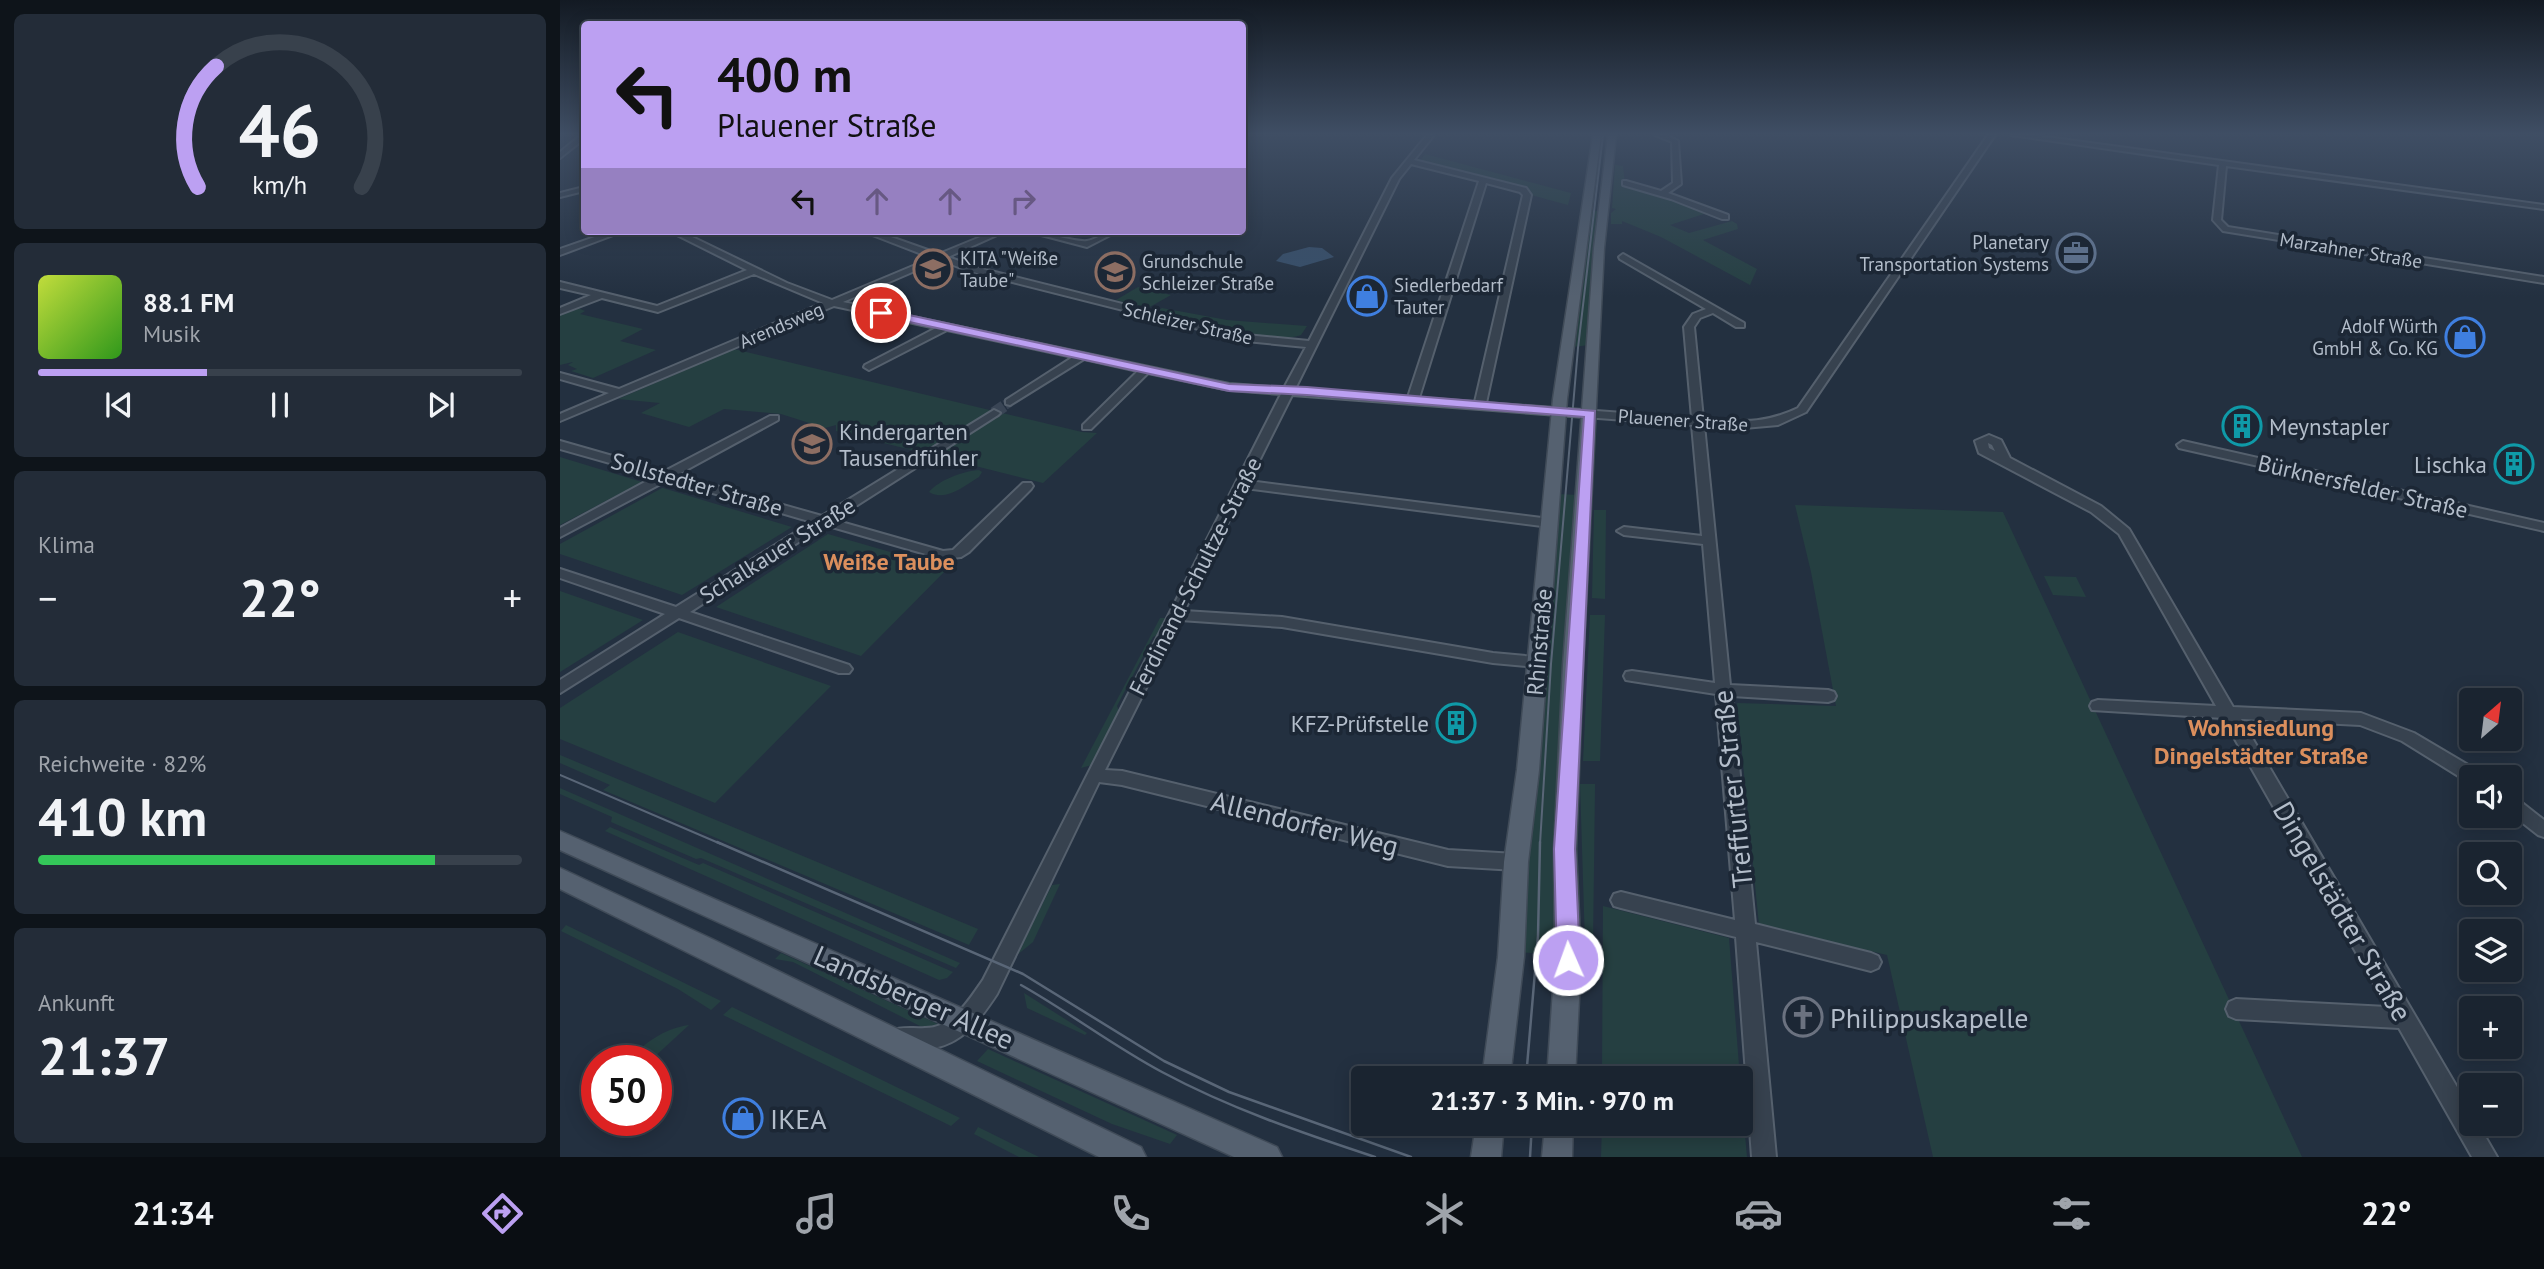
<!DOCTYPE html>
<html lang="de">
<meta charset="utf-8">
<style>
:root{--surface:#1a2430;--page:#232c38;--text:#f1f3f6;--muted:#9fa4ab;--line:#38414c;--accent:#bca0f2}
body{margin:0;font-family:"PT Sans",sans-serif;background:var(--page);color:var(--text);height:100vh;display:flex;flex-direction:column;font-size:26px;white-space:nowrap}
*{box-sizing:border-box;margin:0}
p{font-size:23px;color:var(--muted)}
.icon{flex:none;width:38px;height:38px;fill:none;stroke:currentColor;stroke-width:2;stroke-linecap:round;stroke-linejoin:round}
.map{position:relative;flex:1;overflow:hidden}
.details{display:flex;flex-direction:column;gap:14px;padding:14px;background:#0e141a;width:560px}
.details>*{flex:none}
.guide{position:absolute;left:21px;top:21px;width:665px;height:214px;border-radius:7px;box-shadow:0 4px 18px #0003,0 0 0 2px var(--line);background:#bca0f2;color:#111;overflow:hidden}
.needle{width:46px;rotate:28deg}
.buttons{position:absolute;left:1899px;top:688px;display:grid;gap:14px}
.buttons a{display:grid;place-items:center;width:63px;height:63px;border-radius:7px;background:var(--surface);box-shadow:0 4px 18px #0003,0 0 0 2px var(--line);font-size:35px}
.speed{position:absolute;left:21px;top:1045px;display:flex;gap:14px;font-size:35px;font-weight:700;text-align:center}
.speed>*{display:grid;place-content:center;width:91px;height:91px;border-radius:50%;background:var(--surface);box-shadow:0 4px 18px #0003,0 0 0 2px var(--line);line-height:1}
.speed .limit{border:10px solid #d22;background:#fff;color:#111}
.pin{position:absolute;display:grid;place-items:center;width:60px;height:60px;color:#fff;margin:-30px;border:4px solid #fff;border-radius:50%;box-shadow:0 2px 7px #0007}
.me{position:absolute;width:77px;margin:-38px;rotate:358deg;stroke-linejoin:round;filter:drop-shadow(0 0 5px #0008)}
.turn{display:flex;align-items:center;gap:24px;height:147px;padding:0 21px;font-size:32px}
.turn .icon{width:91px;height:91px;stroke-width:2.5}
.turn b{display:block;font-size:49px;line-height:60px}
.lanes{display:flex;align-items:center;height:66px;padding:0 21px;background:#0003;justify-content:center;gap:35px;direction:ltr}
.lanes .off{opacity:.35}
.big{font-size:52px;font-weight:600;line-height:1.1}
.details .card{flex:1;display:flex;flex-direction:column;justify-content:center;gap:10px;min-width:0;padding:0 24px;border-radius:10px;background:var(--page)}
.details .dial{align-items:center;gap:0}
.dial svg{height:182px;overflow:visible;fill:none;stroke:var(--line);stroke-width:7;stroke-linecap:round;text-anchor:middle}
.dial text{fill:var(--text);stroke:none}
.song{display:flex;align-items:center;gap:21px}
.cover{width:84px;height:84px;border-radius:10px;background:linear-gradient(135deg,hsl(70 70% 55%),hsl(110 70% 35%))}
.played{height:7px;border-radius:4px;background:linear-gradient(90deg,var(--accent) 35%,var(--line) 35%)}
.keys{display:flex;justify-content:space-around;direction:ltr}
.heat{display:flex;justify-content:space-between;align-items:center;font-size:38px;direction:ltr}
.charge{height:10px;border-radius:5px;background:linear-gradient(90deg,#34c759 82%,var(--line) 0)}
.trip{position:absolute;left:791px;top:1066px;width:402px;height:70px;border-radius:7px;background:var(--surface);box-shadow:0 4px 18px #0003,0 0 0 2px var(--line);font-weight:600;line-height:70px;text-align:center}
.menu{display:flex;height:112px;justify-content:space-around;align-items:center;background:#0a0e13;color:var(--muted)}
.menu .icon{width:49px;height:49px}
.menu .selected{color:var(--accent)}
.menu b{font-size:32px;color:var(--text)}
main{display:flex;flex:1;min-height:0}
.map>svg:first-child{display:block}
</style>
<main>
<section class="details">
<div class="card dial"><svg viewBox="0 0 100 80">
<path d="M14 69A42 42 0 1 1 86 69"/>
<path d="M14 69A42 42 0 0 1 22 16" stroke="#bca0f2"/>
<text x="50" y="56" font-size="32" font-weight="700">46</text>
<text x="50" y="72" font-size="11">km/h</text>
</svg></div>
<div class="card">
<div class="song"><i class="cover"></i><div><b>88.1 FM</b><p>Musik</p></div></div>
<div class="played"></div>
<div class="keys"><svg class="icon" aria-label="previous" viewBox="0 0 24 24"><path d="M18 5L8 12l10 7zM5 5v14"/></svg><svg class="icon" aria-label="pause" viewBox="0 0 24 24"><path d="M8 5v14M16 5v14"/></svg><svg class="icon" aria-label="next" viewBox="0 0 24 24"><path d="M6 5l10 7-10 7zM19 5v14"/></svg></div>
</div>
<div class="card"><p>Klima</p>
<div class="heat"><a>−</a><b class="big">22°</b><a>+</a></div>
</div>
<div class="card"><p>Reichweite · 82%</p><b class="big">410 km</b><div class="charge"></div></div>
<div class="card"><p>Ankunft</p><b class="big">21:37</b></div>
</section>
<div class="map">
<svg width="1984" height="1157" viewBox="0 0 1984 1157">
<rect width="100%" height="100%" fill="#233040"/>
<!-- green -->
<g fill="#253f41">
<path d="M865,154l146,39 -3,12 -37,-10 -7,-6 -104,-28z"/>
<path d="M1055,165l8,1 2,18 85,28 -40,13 19,8 43,-12 5,3 1,5 -35,11 54,29 -7,16 -89,-48 -39,-16v3h-11v-11l5,-4 -4,-1z"/>
<path d="M1032,211h6l-9,134 -16,2z"/>
<path d="M578,287l33,8 -23,13 -32,-8z"/>
<path d="M18,308l7,3 -5,3 63,15 -23,12 36,9 -63,28 -22,-7 6,-2 -9,-4 5,-3 -13,3v-50z"/>
<path d="M602,308l65,12 80,6 -6,9c-31,11 -110,-16 -143,-25z"/>
<path d="M174,349l348,83 15,1 -54,50 -207,-52v-6l-11,3 -44,-14 -57,-5 -35,18 -48,-14 19,-10 -42,-4z"/>
<path d="M0,457l82,25 -82,43z"/>
<path d="M419,470l3,2 -3,5c-15,9 -33,25 -50,15 10,-12 34,-21 50,-22z"/>
<path d="M102,488h1l129,39 -110,68 -122,-41v-10z"/>
<path d="M998,494l21,1 -21,460 -39,-3z"/>
<path d="M1235,505l208,7 299,645h-369l-46,-202 -128,-30 -22,-222 99,3 -25,-134z"/>
<path d="M1034,510h12l-1,89 -13,-1z"/>
<path d="M268,534l97,28 6,-5 14,4 12,-2 -96,97 -145,-49z"/>
<path d="M1484,576l32,1 10,20 -33,-2z"/>
<path d="M0,591l83,29 -83,52z"/>
<path d="M1030,615h15l-5,146h-17z"/>
<path d="M600,618h8l-9,16 -6,3 -36,69 2,5 -27,54 -11,3z"/>
<path d="M118,632l153,54 -116,117 -155,-64v-31z"/>
<path d="M0,755l418,174 -9,16 -366,-155 7,-5 -50,-22z"/>
<path d="M1020,784h15l-2,162 -8,-2z"/>
<path d="M0,788l400,175 -4,5 -255,-110 -5,1 -85,-37 1,-5 -52,-23z"/>
<path d="M50,827l89,38 4,-2 250,109 -6,6 -8,2 -334,-149z"/>
<path d="M500,884l-27,58 -16,13 35,-70z"/>
<path d="M1043,906l126,32 11,140h-138z"/>
<path d="M6,925l155,76 -10,9 -33,-21 -117,-58z"/>
<path d="M221,953l157,71 1,2 -8,3 -11,-3 -127,-64 -18,-3z"/>
<path d="M464,993l63,40 -2,2 -58,-27z"/>
<path d="M172,1007l228,111 -9,8 -228,-111z"/>
<path d="M129,1025l-38,35h-24c19,-17 35,-31 62,-35z"/>
<path d="M428,1049l189,86 -7,9 -58,-20 -135,-63z"/>
<path d="M1181,1091l6,66h-146l1,-33h139z"/>
<path d="M418,1127l59,29 2,1h-20l-45,-23z"/>
</g>
<!-- water -->
<path fill="#374f6a" d="M749,247l13,1 12,9 -34,10 -24,-6 7,-7z"/>
<g fill="none" stroke-linecap="round" stroke-linejoin="round">
<!-- minor-tunnel-far1 -->
<path stroke="#394555" stroke-width="10" stroke-dasharray="10 5" stroke-linecap="butt" d="M445,405l5,-3"/>
<!-- minor-tunnel -->
<path stroke="#394555" stroke-width="12" stroke-dasharray="12 6" stroke-linecap="butt" d="M434,413l13,-9"/>
<!-- minor casing -->
<g stroke="#55606d" stroke-width="4">
<g id="minor">
<path d="M21,135h3v4l-24,19v-6z"/>
<path d="M867,135h7l-20,25 112,28 5,7 -45,208 206,15 -8,-91 9,-13 13,-5 -86,-50 -1,-2 4,-3 121,69v4h-8l-23,-14 -13,5 -6,9 9,92c39,2 59,6 95,-11l190,-273h7l-189,277 -28,13 -34,3 -40,-3 26,260 98,5 6,2 2,4 -2,4 -6,2 -96,-6 23,228 116,29 7,3 3,6 -3,6 -7,3 -115,-29 20,215h-24l-16,-220 -115,-29 -7,-2 -3,-6 3,-6 7,-2 114,28 -19,-226 -84,-13 -6,-1 -2,-4 2,-4 6,-1 83,12 -12,-139 -79,-9 -7,-4 7,-4 78,9 -10,-111 -400,-30 -43,86 301,38 7,4 -7,4 -305,-39 -61,123 98,6 211,36 43,4 5,1 3,4 -3,4 -5,1 -43,-4 -211,-36 -102,-7 -75,150 17,1 326,79 68,4 7,3 2,5 -2,5 -7,3 -68,-4 -326,-81 -23,-3 -102,212c-19,29 -39,56 -78,55 -10,0 -19,0 -28,-4l-3,-7 3,-7c11,-5 22,-2 34,-3 28,0 43,-27 58,-48l298,-586 -52,-4 -81,-17 -57,56h-8v-4l55,-54 -54,-12 -74,46 -4,-1v-4l67,-43 -126,-27 -78,40 -5,-3 1,-2 71,-37 -102,-22 -274,115v-7l49,-21 -49,-14v-6l59,16 204,-86 -69,-29 -96,38 -56,-14 -42,16v-6l31,-13 -31,-7v-6l97,24 90,-36 -78,-39h11l107,52 45,17 100,-42 -70,-27h12l65,23 56,-23h11l-58,26 27,10 271,68 63,6 83,-163zM851,164l68,17 -71,216 -113,-8 104,-210zM926,183l34,9 3,3 -48,207 -56,-4zM380,260l29,11 277,70 60,6 -22,41 -55,-4 -386,-82z"/>
<path d="M1095,135h11l12,6 3,43 -13,9 60,22v4h-6l-51,-20 -48,-14v-4h3l35,10 12,-8 -1,-41z"/>
<path d="M1451,135h21l512,70v4l-318,-43 -5,54 7,7 316,50v6l-321,-52 -10,-11 6,-55z"/>
<path d="M24,187v4l-24,6v-4z"/>
<path d="M52,231h12l-64,24v-6z"/>
<path d="M466,231c17,0 50,12 61,10 12,-2 17,-10 31,-10l-31,16z"/>
<path d="M434,410l6,3 -2,2 -164,105 109,31 10,-1 70,-67h8l2,3 -2,3 -62,63 -8,5 -18,2 -118,-34 -135,87 159,53 3,4 -3,4h-10l-160,-55 -119,75v-13l105,-66 -105,-36v-9l116,38 136,-85 -144,-42 -108,57v-9l96,-52 -96,-27v-8l105,30 105,-55h8v4l-101,55 145,41z"/>
<path d="M1429,435l12,5 9,18 91,48 28,23 104,178 128,6 53,20 66,39 3,5h-12v6l-3,-1 -66,-41 -42,-16 -119,-6 230,392v13h7l19,33h-25l-73,-129 -163,-9 -7,-3 -3,-7 3,-7 7,-3 151,8 -164,-289 -131,-8 -2,-4 2,-4 6,-2 118,6 -97,-172 -28,-22 -112,-59 -4,-12zM1428,443l4,2 3,6 -6,-3z"/>
<path d="M1623,441l361,82v8l-365,-83 -2,-3z"/>
<path d="M1950,796l6,2 28,22v17l-6,-2 -28,-22z"/>
</g>
</g>
<!-- major casing -->
<g stroke="#404b58" stroke-width="3">
<g id="major">
<path d="M1033,135h8l-34,264 -28,371 -11,92 -4,95 -14,121h-28l16,-121 6,-95 13,-92 36,-371z"/>
<path d="M1048,135h8l-12,113 -21,417 -7,184 5,111 -6,118h-28l8,-118 -1,-111 9,-184 31,-417z"/>
<path d="M0,831l717,316 5,10h-48l-674,-307z"/>
<path d="M0,868l152,71 429,208 5,10h-47l-539,-268z"/>
<path d="M916,1124h28l-3,33h-30z"/>
<path d="M985,1124h28l-1,33h-30z"/>
</g>
</g>
<!-- minor -->
<use href="#minor" fill="#37424f" fill-rule="evenodd"/>
<!-- major -->
<use href="#major" fill="#556170" fill-rule="evenodd"/>
<!-- tram-far1 -->
<g stroke="#596677" stroke-width="2">
<path d="M0,775l161,69"/>
<path d="M980,844l11,-180 27,-316 25,-213"/>
</g>
<!-- tram -->
<g stroke="#596677" stroke-width="2.5">
<path d="M157,842l306,132 141,87 65,31 182,65"/>
<path d="M461,985c48,27 92,61 141,87 67,36 140,61 213,85"/>
<path d="M966,1078l12,-142 2,-94"/>
<path d="M970,1157l2,-33"/>
</g>
</g>
<!-- sky -->
<linearGradient id="sky" x2="0" y2="1"><stop stop-color="#131a23"/><stop offset="0.45" stop-color="#3f4e64"/><stop offset="1" stop-color="#3f4e64" stop-opacity="0"/></linearGradient>
<rect width="1984" height="297" fill="url(#sky)"/>
<!-- route -->
<path fill="#bca0f2" stroke="#7a689d" stroke-width="2" d="M321,309l348,75 78,3 288,24 -20,438 5,111 -4,7 -8,3 -8,-3 -3,-7 -3,-111 30,-432 -277,-22 -78,-4 -352,-76 -1,-2z"/>
<!-- icons -->
<defs>
<g id="office-ring" transform="scale(2.0125)"><circle r="9.5" fill="#1c2735" stroke="#5c6f8a" stroke-width="1.5"/><path d="M-6-3h4V-5.5h4V-3h4V5H-6ZM-1-4.5V-3h2v-1.5ZM-6 0V1H6V0Z" fill="#5c6f8a"/></g>
<g id="school-ring" transform="scale(2.0125)"><circle r="9.5" fill="#1c2735" stroke="#8d6e63" stroke-width="1.5"/><path d="M0-5L7-2L0 1L-7-2ZM-4 1L0 2.5L4 1V4Q0 6-4 4Z" fill="#8d6e63"/></g>
<g id="shop-ring" transform="scale(2.0125)"><circle r="9.5" fill="#1c2735" stroke="#3f7fe0" stroke-width="1.5"/><path d="M-5-2.5h2.3a2.7 3.5 0 0 1 5.4 0H5L5.5 6h-11ZM-1.5-2.5h3a1.5 2.3 0 0 0-3 0Z" fill="#3f7fe0"/></g>
<g id="building-ring" transform="scale(2.0125)"><circle r="9.5" fill="#1c2735" stroke="#0f9aa8" stroke-width="1.5"/><path d="M-4-6H4V6H1V3H-1V6H-4ZM-2.5-4.3h1.7v1.8h-1.7ZM.8-4.3h1.7v1.8H.8ZM-2.5-1h1.7V.8h-1.7ZM.8-1h1.7V.8H.8Z" fill="#0f9aa8"/></g>
<g id="church-ring" transform="scale(2.0125)"><circle r="9.5" fill="#1c2735" stroke="#6b7280" stroke-width="1.5"/><path d="M-1.2-6h2.4v3.5h3.3v2.4h-3.3V6h-2.4V-.1h-3.3v-2.4h3.3Z" fill="#6b7280"/></g>
</defs>
<g fill-rule="evenodd">
<use href="#office-ring" x="1516" y="253"/>
<use href="#school-ring" x="373" y="269"/>
<use href="#school-ring" x="555" y="272"/>
<use href="#shop-ring" x="807" y="296"/>
<use href="#shop-ring" x="1905" y="337"/>
<use href="#building-ring" x="1682" y="426"/>
<use href="#school-ring" x="252" y="444"/>
<use href="#building-ring" x="1954" y="464"/>
<use href="#building-ring" x="896" y="723"/>
<use href="#church-ring" x="1243" y="1017"/>
<use href="#shop-ring" x="183" y="1118"/>
</g>
<g text-anchor="middle" dominant-baseline="central" stroke-width="7" stroke-linejoin="round" paint-order="stroke">
<!-- far-poi labels -->
<g font-size="19" fill="#b3bdca" stroke="#1c2735" text-anchor="start">
<text x="1489" y="242" text-anchor="end">Planetary<tspan x="1489" dy="22">Transportation Systems</tspan></text>
<text x="400" y="258">KITA "Weiße<tspan x="400" dy="22">Taube"</tspan></text>
<text x="582" y="261">Grundschule<tspan x="582" dy="22">Schleizer Straße</tspan></text>
<text x="834" y="285">Siedlerbedarf<tspan x="834" dy="22">Tauter</tspan></text>
<text x="1878" y="326" text-anchor="end">Adolf Würth<tspan x="1878" dy="22">GmbH &amp; Co. KG</tspan></text>
</g>
<!-- far-street labels -->
<g font-size="19" fill="#b3bdca" stroke="#1c2735">
<text transform="translate(1791 250) rotate(9)">Marzahner Straße</text>
<text transform="translate(628 323) rotate(13)">Schleizer Straße</text>
<text transform="translate(221 325) rotate(-23)">Arendsweg</text>
<text transform="translate(1123 420) rotate(4)">Plauener Straße</text>
</g>
<!-- poi labels -->
<g font-size="23" fill="#b3bdca" stroke="#1c2735" text-anchor="start">
<text x="1709" y="426">Meynstapler</text>
<text x="279" y="431">Kindergarten<tspan x="279" dy="26">Tausendfühler</tspan></text>
<text x="1927" y="464" text-anchor="end">Lischka</text>
<text x="869" y="723" text-anchor="end">KFZ-Prüfstelle</text>
</g>
<!-- street labels -->
<g font-size="23" fill="#b3bdca" stroke="#1c2735">
<text transform="translate(137 484) rotate(16)">Sollstedter Straße</text>
<text transform="translate(1803 486) rotate(13)">Bürknersfelder Straße</text>
<text transform="translate(217 550) rotate(-32)">Schalkauer Straße</text>
<text transform="translate(635 576) rotate(-63)">Ferdinand-Schultze-Straße</text>
<text transform="translate(979 642) rotate(-85)">Rhinstraße</text>
</g>
<!-- neighbourhood labels -->
<g font-size="24" font-weight="bold" fill="#db8f5d" stroke="#1c2735">
<text x="329" y="561">Weiße Taube</text>
<text x="1701" y="727">Wohnsiedlung<tspan x="1701" dy="28">Dingelstädter Straße</tspan></text>
</g>
<!-- near-street labels -->
<g font-size="28" fill="#b3bdca" stroke="#1c2735">
<text transform="translate(1172 789) rotate(-96)">Treffurter Straße</text>
<text transform="translate(745 823) rotate(14)">Allendorfer Weg</text>
<text transform="translate(1783 911) rotate(60)">Dingelstädter Straße</text>
<text transform="translate(354 997) rotate(24)">Landsberger Allee</text>
</g>
<!-- near-poi labels -->
<g font-size="28" fill="#b3bdca" stroke="#1c2735" text-anchor="start">
<text x="1270" y="1017">Philippuskapelle</text>
<text x="210" y="1118">IKEA</text>
</g>
</g>
</svg>
<div class="buttons">
<a><svg class="needle" viewBox="-14 -14 28 28"><path d="M0-13l5 13h-10z" fill="#e53935"/><path d="M0 13l5-13h-10z" fill="#9fa4ab"/></svg></a>
<a><svg class="icon" aria-label="sound" viewBox="0 0 24 24"><path d="M4 9h4l5-4v14l-5-4H4zM17 9q2 3 0 6"/></svg></a>
<a><svg class="icon" aria-label="search" viewBox="0 0 24 24"><circle cx="10" cy="10" r="6"/><path d="M15 15l6 6"/></svg></a>
<a><svg class="icon" aria-label="layers" viewBox="0 0 24 24"><path d="M12 4l9 5-9 5-9-5zM3 14l9 5 9-5"/></svg></a>
<a>+</a>
<a>−</a>
</div>
<div class="speed"><div class="limit">50</div></div>
<div class="pin" style="left:321px;top:313px;background:#d93025"><svg class="icon" aria-label="arrive" viewBox="0 0 24 24"><path d="M6 21V4h12l-3 4 3 4H6"/></svg></div>
<svg class="me" style="left:1008px;top:960px" viewBox="-20 -20 40 40"><circle r="17" fill="#bca0f2" stroke="#fff" stroke-width="3"/><path d="M0-11L8 9 0 5-8 9z" fill="#fff"/></svg>
<div class="trip">21:37 · 3 Min. · 970 m</div>
<div class="guide">
<div class="turn"><svg class="icon" aria-label="left" viewBox="0 0 24 24"><path d="M17 20v-9H6M10 6l-5 5 5 5"/></svg><div><b>400 m</b>Plauener Straße</div></div>
<div class="lanes"><svg class="icon" aria-label="left" viewBox="0 0 24 24"><path d="M17 20v-9H6M10 6l-5 5 5 5"/></svg><svg class="icon off" aria-label="ahead" viewBox="0 0 24 24"><path d="M12 20V5M6 11l6-6 6 6"/></svg><svg class="icon off" aria-label="ahead" viewBox="0 0 24 24"><path d="M12 20V5M6 11l6-6 6 6"/></svg><svg class="icon off" aria-label="right" viewBox="0 0 24 24"><path d="M7 20v-9h11M14 6l5 5-5 5"/></svg></div>
</div>
</div>
</main>
<nav class="menu">
<b>21:34</b>
<svg class="icon selected" aria-label="directions" viewBox="0 0 24 24"><path d="M12 3l9 9-9 9-9-9zM9 14v-3h6M13 9l2 2-2 2"/></svg>
<svg class="icon" aria-label="music" viewBox="0 0 24 24"><path d="M9 18V5l10-2v13"/><circle cx="6" cy="18" r="3"/><circle cx="16" cy="16" r="3"/></svg>
<svg class="icon" aria-label="phone" viewBox="0 0 24 24"><path d="M5 4h4l2 5-3 2q2 4 5 5l2-3 5 2v4C11 20 4 13 5 4z"/></svg>
<svg class="icon" aria-label="climate" viewBox="0 0 24 24"><path d="M12 3v18M4 7l16 10M4 17L20 7"/></svg>
<svg class="icon" aria-label="car" viewBox="0 0 24 24"><path d="M5 17H2v-5l4-1 3-4h7l3 4 3 1v5h-3M9 17h6M6 11h13"/><circle cx="7" cy="17" r="2"/><circle cx="17" cy="17" r="2"/></svg>
<svg class="icon" aria-label="filters" viewBox="0 0 24 24"><path d="M4 7h16M4 17h16"/><circle cx="9" cy="7" r="2"/><circle cx="15" cy="17" r="2"/></svg>
<b>22°</b>
</nav>
